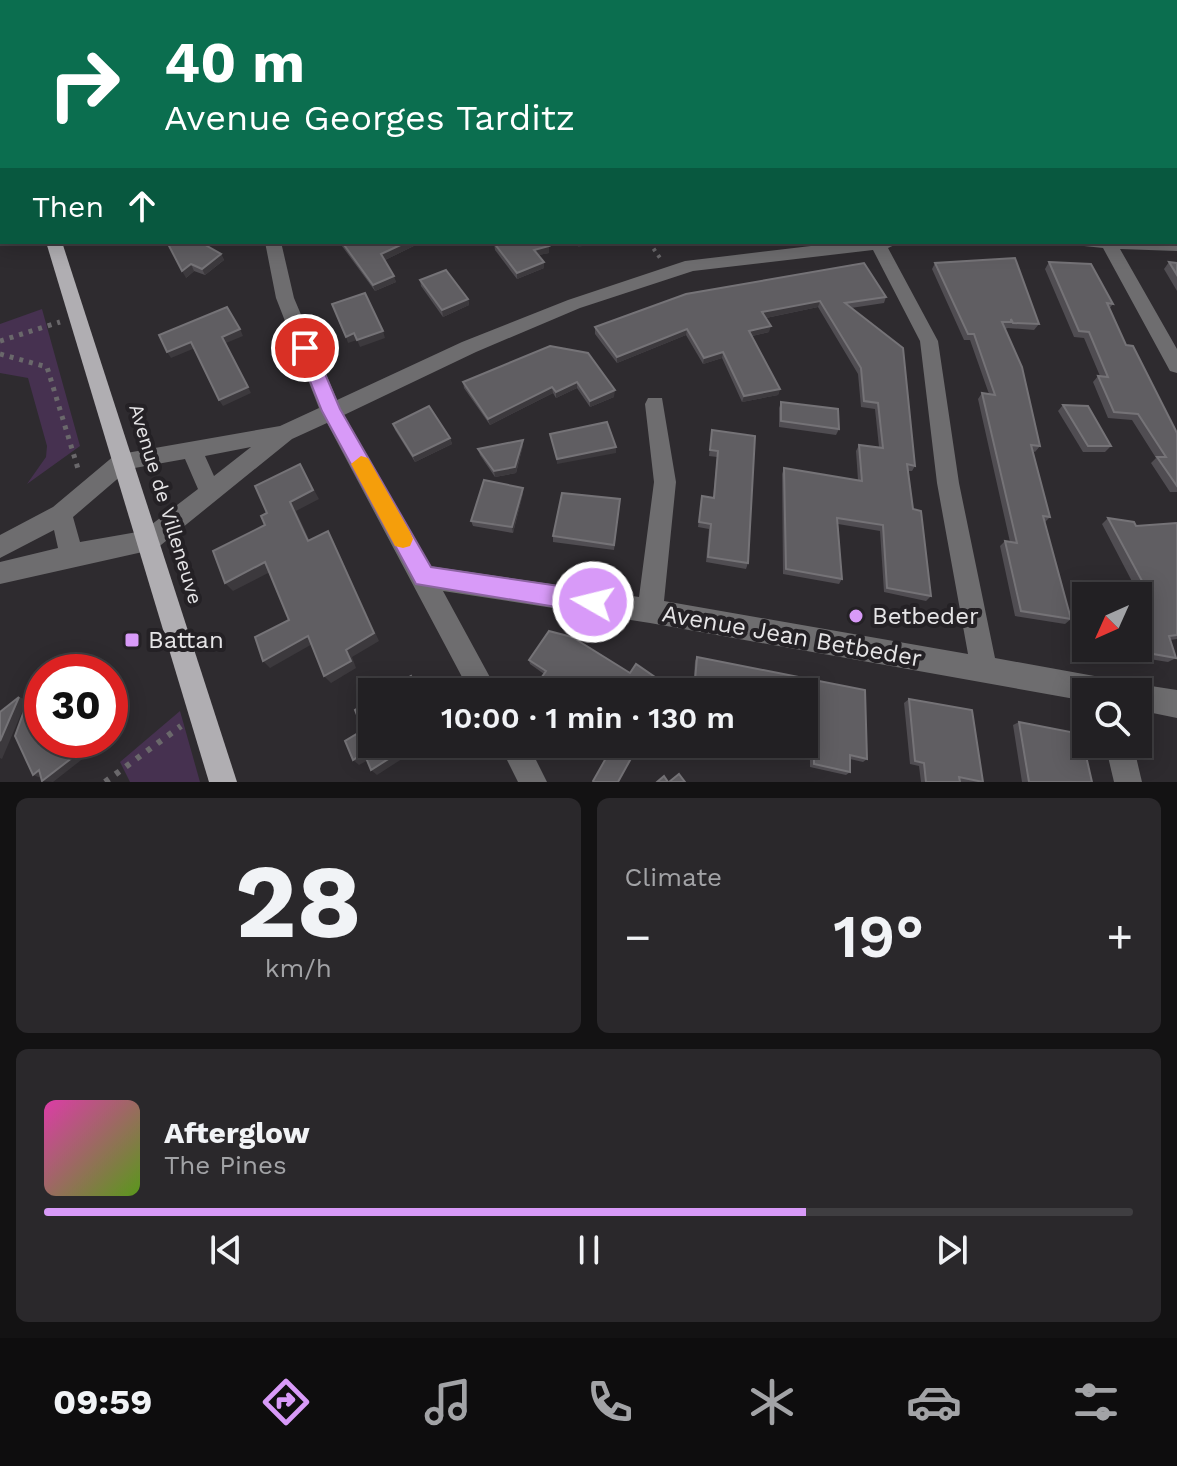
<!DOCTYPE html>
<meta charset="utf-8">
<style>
:root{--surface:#222023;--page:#2a282b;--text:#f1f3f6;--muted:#a2a3a6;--line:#3f3e41;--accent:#d89af8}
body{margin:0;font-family:"Work Sans",sans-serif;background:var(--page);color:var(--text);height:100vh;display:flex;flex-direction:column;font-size:30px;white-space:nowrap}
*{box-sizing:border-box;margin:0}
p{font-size:26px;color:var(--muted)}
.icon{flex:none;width:44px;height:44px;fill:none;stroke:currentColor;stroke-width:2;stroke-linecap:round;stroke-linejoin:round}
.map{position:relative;height:782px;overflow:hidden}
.sheet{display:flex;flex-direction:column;gap:16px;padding:16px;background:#131213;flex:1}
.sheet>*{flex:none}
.guide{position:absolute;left:0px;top:0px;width:1178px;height:244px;box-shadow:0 4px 20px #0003,0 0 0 2px var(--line);background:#0b6e4f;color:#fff;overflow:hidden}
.needle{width:52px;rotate:225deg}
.tools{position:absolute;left:1072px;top:582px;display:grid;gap:16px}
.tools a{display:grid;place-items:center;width:80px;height:80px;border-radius:0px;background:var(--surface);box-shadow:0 4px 20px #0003,0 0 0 2px var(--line);font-size:40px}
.speed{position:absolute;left:24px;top:654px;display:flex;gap:16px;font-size:40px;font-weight:700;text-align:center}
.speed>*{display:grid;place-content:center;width:104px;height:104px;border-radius:50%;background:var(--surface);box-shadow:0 4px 20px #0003,0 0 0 2px var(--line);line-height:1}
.speed .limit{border:12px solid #d22;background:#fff;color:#111}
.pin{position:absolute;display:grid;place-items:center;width:68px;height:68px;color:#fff;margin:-34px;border:4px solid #fff;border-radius:50%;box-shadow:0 2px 8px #0007}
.me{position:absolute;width:88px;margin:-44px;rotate:278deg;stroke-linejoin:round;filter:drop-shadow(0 0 6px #0008)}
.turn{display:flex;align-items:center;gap:28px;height:168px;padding:0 32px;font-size:36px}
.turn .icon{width:104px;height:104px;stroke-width:2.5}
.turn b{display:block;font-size:56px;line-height:68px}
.then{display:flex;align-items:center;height:76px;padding:0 32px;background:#0003;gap:16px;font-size:30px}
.big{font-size:60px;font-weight:600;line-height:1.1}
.sheet .card{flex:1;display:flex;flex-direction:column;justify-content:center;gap:12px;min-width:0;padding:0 28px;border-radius:12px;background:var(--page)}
.sheet .dial{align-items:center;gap:0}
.dial b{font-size:104px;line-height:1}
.song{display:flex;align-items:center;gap:24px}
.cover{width:96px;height:96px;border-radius:12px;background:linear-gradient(135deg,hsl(320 70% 55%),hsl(90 70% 35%))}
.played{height:8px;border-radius:4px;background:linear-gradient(90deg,var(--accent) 70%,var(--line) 70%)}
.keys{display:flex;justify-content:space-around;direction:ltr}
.heat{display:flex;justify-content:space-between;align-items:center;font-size:44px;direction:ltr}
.sheet .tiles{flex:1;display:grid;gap:16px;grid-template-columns:1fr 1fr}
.card:last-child{grid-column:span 2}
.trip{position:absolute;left:358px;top:678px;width:460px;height:80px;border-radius:0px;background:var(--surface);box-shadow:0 4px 20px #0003,0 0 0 2px var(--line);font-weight:600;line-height:80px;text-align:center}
.tab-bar{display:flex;height:128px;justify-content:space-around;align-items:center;background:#0e0d0e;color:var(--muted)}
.tab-bar .icon{width:56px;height:56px}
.tab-bar .active{color:var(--accent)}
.tab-bar b{font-size:36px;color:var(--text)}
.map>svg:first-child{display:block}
</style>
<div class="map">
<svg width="1177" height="782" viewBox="0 0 1177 782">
<rect width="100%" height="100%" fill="#2e2b2f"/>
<!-- green -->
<g fill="#463150">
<path d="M42,309l38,137 -53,38 19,-27 1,-11 -19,-68 -28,-5v-49z"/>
<path d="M180,711l20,71h-70l-10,-20z"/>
</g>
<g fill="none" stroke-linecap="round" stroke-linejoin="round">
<!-- stream -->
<path stroke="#5b4566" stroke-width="5" d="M1005,0l6,2"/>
<!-- path-far2 -->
<path stroke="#6a686b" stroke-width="4" stroke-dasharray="3 5" stroke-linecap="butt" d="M649,242l11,16"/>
<!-- path-far1 -->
<g stroke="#6a686b" stroke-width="5" stroke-dasharray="4 6" stroke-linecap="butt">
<path d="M0,341l60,-19"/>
<path d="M0,354l47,13 32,105"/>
</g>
<!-- path -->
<path stroke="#6a686b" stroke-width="6" stroke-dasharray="5 8" stroke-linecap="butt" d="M105,782l76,-56"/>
<!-- minor -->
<g fill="#6e6d6f" fill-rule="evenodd">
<path d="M194,0h18l-20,2z"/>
<path d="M348,0h12l-14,2z"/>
<path d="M486,0h14l2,2h-14z"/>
<path d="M762,0h15l2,2h-15z"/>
<path d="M1177,241v10l-57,-2 57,100v24l-7,-2 -67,-123 -19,-2 -2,-4z"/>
<path d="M265,242h16l13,56 43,102 125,-58 106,-42 117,-39 160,-19h56l-13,6 50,93 21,142 36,175 116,21 9,4 4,9h-38v9l-436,-78 -207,-32 55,101h-28l-143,-269 -35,16 -136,110 -156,35v-22l58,-14 -4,-18 -54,28v-23l53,-28 62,-52 165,-29 39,-18 -43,-110zM873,250l47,91 17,142 31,171 -304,-53 12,-119 -14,-84h-14l-3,6 9,78 -15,115 -210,-31 -85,-151 132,-63 104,-44 113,-37zM251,447l-37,29 -9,-20zM185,459l13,30 -55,42 -63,11 -7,-25 56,-48z"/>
<path d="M1138,684l39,6v28l-39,-8v-18h-11l1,-5z"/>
<path d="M499,744h29l19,38h-29z"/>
<path d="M1105,744h28l9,38h-28z"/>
</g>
<!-- major -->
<g fill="#b0aeb2" fill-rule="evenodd">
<path d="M0,71l2,1v12l-2,-1z"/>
<path d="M46,242h16l175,540h-28z"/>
</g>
</g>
<!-- wall -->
<g fill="#504d52">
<path d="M200,242l21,12 3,6 -19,15 -11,-4 -8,7z"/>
<path d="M339,242h83l-37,18 11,22 -21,9z"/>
<path d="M494,243l55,3v7l-11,2 6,13 -27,11 -22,-29z"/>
<path d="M1049,262l64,42 -4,5 17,36 51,88v59h-7l-19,-29 5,-5 -24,-38 -24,-2 -15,-36 5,-6h2l-16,-38 -10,-1 -29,-68z"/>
<path d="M1169,262l8,1v28l-13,-22z"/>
<path d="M935,263l104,61 -5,6 -26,-2 -3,1 35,117 -5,6 -2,-1 17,66 -5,5 26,97 -6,5 -50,-8 -15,-70 5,-5 5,1 -32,-143 4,-6 7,1 -19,-54h-6l-32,-71z"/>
<path d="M420,280l48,19 1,6 -26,12 -22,-31z"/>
<path d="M686,294l200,3 -2,6 -33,5 64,158 -3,5h-4l5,38 18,87 -5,5 -42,-9 -4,-61 -42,-7 4,55 -3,5 -56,-10 -1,-100 2,-6 74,12 -2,-29 3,-6 20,2 -4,-38 -14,-2 -3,-33 -40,-67 -52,11 3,14 -17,4 28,53 -2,6 -36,7 -20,-44 -19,6 -17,-29 -69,28 -22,-29v-7z"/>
<path d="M550,346l64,51 -24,10 -13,-19 -21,10 -3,-5 -63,32 -26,-37 -1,-6z"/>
<path d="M781,402l58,27 -3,6 -57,-8v-19z"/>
<path d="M1063,405l48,41 -6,6h-22l-25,-41z"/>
<path d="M393,424l57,14 2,6 -37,18 -20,-32z"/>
<path d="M712,430l36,133 -2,6 -40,-7 3,-33 -11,-2 4,-31 11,2 4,-41 -8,-1z"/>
<path d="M523,440v5l-7,28 -21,4 -15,-22 -2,-6z"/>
<path d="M523,493l-10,40 -40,-7 -2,-5z"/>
<path d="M620,499l-6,51 -61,-8v-6z"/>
<path d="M1108,518l28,8 41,-3v116l-7,1 6,18 -8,4 -50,-8 -2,-6h22v-52h-37l-1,-5 6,-5 31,5 -35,-67z"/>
<path d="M697,657l168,33 2,69 -4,3 -13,-3v13l-4,3 -36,-8v-22l-6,-1v-52h-111l2,-31z"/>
<path d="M529,660l101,13 41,15 -1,4h-67l-2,-2 -1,2h-62l-2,-1 -1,-4 9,-13 -14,-10z"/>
<path d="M909,699l74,83h-62l-2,-16 -9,-2 -6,-61z"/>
<path d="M1019,722l73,60h-70l-9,-57z"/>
</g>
<!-- shaded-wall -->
<g fill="#3c393d">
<path d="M325,0h17v2h-24z"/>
<path d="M407,242h15l-39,19 -2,-7z"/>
<path d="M578,242h24l-24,5z"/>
<path d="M549,246v7l-15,3v-6z"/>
<path d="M221,254l3,6 -19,15 -3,-6z"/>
<path d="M544,262v6l-27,11v-6z"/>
<path d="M191,264l3,7 -8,7 -4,-7z"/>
<path d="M394,276l2,6 -21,9 -2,-6z"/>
<path d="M468,299l1,6 -26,12 -1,-7z"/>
<path d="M820,301l-2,6 -57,12 1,-7z"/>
<path d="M771,326l-2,6 -22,5 2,-6z"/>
<path d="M240,329l3,7 -17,7 25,50 -28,13 -4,-6 3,-63z"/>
<path d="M687,329l-1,6 -69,28v-6z"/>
<path d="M383,331l2,7 -25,9 -3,-7z"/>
<path d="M354,333l3,7 -9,3 -2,-6z"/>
<path d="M191,342l4,6 -24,10 -4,-6z"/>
<path d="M723,352l-1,6 -19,6 1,-6z"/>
<path d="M577,382v6l-21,10v-6z"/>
<path d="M552,387l1,6 -63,32 -2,-6z"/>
<path d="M780,389l-2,6 -36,7 2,-6z"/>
<path d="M615,390l-1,7 -24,10v-6z"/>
<path d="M450,438l2,6 -37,18 -2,-6z"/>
<path d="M523,440v5l-7,28 -21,4 -1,-6z"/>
<path d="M616,447v6l-59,11v-5z"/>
<path d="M300,464l19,35 -23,12 18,39 -6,-9 -18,-39z"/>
<path d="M523,488v5l-10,40 -1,-6z"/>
<path d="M328,531l5,9 46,101 -27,16 4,11 -25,15 -7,-7z"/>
<path d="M265,562l7,9 -39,20 -8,-8z"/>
<path d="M308,636l6,7 -44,25 -7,-7z"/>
<path d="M19,697l8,3 -25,59 -2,-1v-17z"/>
<path d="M73,740h6l6,17 -32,25 -11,-1z"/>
<path d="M412,744h13l-48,31 -6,-5z"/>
<path d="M364,753l6,6 -11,6 -6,-5z"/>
<path d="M39,770l2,8 -8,-3z"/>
</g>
<!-- building -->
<g fill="#605e62" stroke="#757377" stroke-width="2">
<path d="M238,0h87l-7,2h-88z"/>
<path d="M372,0h29l-2,2h-29z"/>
<path d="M443,0h13l3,2h-21z"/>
<path d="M596,0h102l5,2h-111z"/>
<path d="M1176,88h1l-1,48z"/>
<path d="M167,242h33l21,12 -19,15 -11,-5 -9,7z"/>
<path d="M342,242h65l-26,12 13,22 -21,9z"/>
<path d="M497,242h48l4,4 -15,4 10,12 -27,11 -23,-30z"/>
<path d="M1015,258l24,66 -26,-1 -2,-4v3h-9l20,45 18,79 -9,-1 19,72 -7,-1 28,103 -50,-8 -16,-70 12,2 -35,-150 13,2 -21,-61h-6l-33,-71z"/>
<path d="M1049,262l42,2 22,40 -6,-1 19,42 7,1 44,87v53l-20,-29h9l-28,-43 -24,-2 -16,-36 10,1 -19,-45 -10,-1z"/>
<path d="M1169,262l8,1v12z"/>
<path d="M864,263l22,34 -41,6 58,45 12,118 -8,-2 6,45 8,2 10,85 -44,-8 -4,-63 -46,-7 5,61 -56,-10 -2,-101 78,13 -3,-36 24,3 -5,-45 -14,-2 -3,-33 -41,-67 -58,11 9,14 -22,5 31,58 -36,7 -21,-44 -19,6 -17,-29 -70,28 -22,-30 91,-33z"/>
<path d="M446,270l22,29 -26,11 -22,-30z"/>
<path d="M365,293l18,38 -26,9 -3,-7 -8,4 -14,-33z"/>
<path d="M227,307l13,22 -18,8 26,50 -29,13 -28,-58 -24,10 -8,-17z"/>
<path d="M550,346l38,7 27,37 -25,11 -13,-19 -21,10 -4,-5 -64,32 -25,-37z"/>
<path d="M781,402l57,7 1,20 -58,-8z"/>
<path d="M1063,405l25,1 23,40h-23z"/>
<path d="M429,406l21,32 -37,18 -20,-32z"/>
<path d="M607,422l9,25 -59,12 -7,-25z"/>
<path d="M712,430l43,6 -7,127 -40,-6 3,-33 -12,-2 3,-26 12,2 4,-47 -8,-1z"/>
<path d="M523,440l-8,27 -21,4 -16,-22z"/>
<path d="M300,464l13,26 -23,12 18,39 20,-10 46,102 -28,17 5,11 -27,15 -16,-40 -45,25 -8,-24 34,-17 -24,-58 -40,21 -12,-32 52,-26 -4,-9 6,-3 -12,-27z"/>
<path d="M484,480l39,8 -11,39 -41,-6z"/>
<path d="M562,493l58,6 -6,46 -61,-9z"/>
<path d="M1108,518l26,4 2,4 41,-3v112l-8,1 7,22 -51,-9 -1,-1h14v-52h-29l-3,-10 42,6z"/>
<path d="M549,631l23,6 58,36 6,-9 35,24 -2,4h-60l-8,-6 -3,6h-55l-8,-5 11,-16 -17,-11z"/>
<path d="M697,657l168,33 2,69 -17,-4v17l-36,-8v-22l-8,-2v-33h-2v-15h-110z"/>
<path d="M411,676l8,16h-34z"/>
<path d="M42,688v52h31l4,14 -35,27 -3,-11 -6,5 -18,-39 17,-47z"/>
<path d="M19,697l-19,44v-29z"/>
<path d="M909,699l63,11 11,72 -24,-5 1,5h-34l-2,-19 -9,-2z"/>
<path d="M372,700v44h40l-41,26 -7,-17 -11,7 -8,-19 18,-11 -8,-20z"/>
<path d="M1019,722l62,12 11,48h-63z"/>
<path d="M614,744h25l-21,38h-24l-1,-1z"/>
<path d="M679,774l6,8h-16z"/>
<path d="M664,776l4,6h-11z"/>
</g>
<!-- route -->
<path fill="#d89af8" stroke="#8c64a1" stroke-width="2" d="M305,342l9,6 26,61 91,158 162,24 8,4 3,7 -3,8 -8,3 -177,-29 -94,-173 -25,-63z"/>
<!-- slow -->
<path fill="#f59e0b" d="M361,456l7,2 42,74 3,7 -3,7 -7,2 -8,-2 -44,-82z"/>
<!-- markers -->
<g fill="#d89af8" stroke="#242125" stroke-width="3">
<circle cx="856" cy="616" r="8"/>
<rect x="124" y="632" width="16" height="16" rx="4"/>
</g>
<g text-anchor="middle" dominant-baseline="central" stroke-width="8" stroke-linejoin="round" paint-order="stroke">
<!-- street labels -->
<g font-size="20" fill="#e6e5e7" stroke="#242125">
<text transform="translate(166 504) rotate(73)">Avenue de Villeneuve</text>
</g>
<!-- near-poi labels -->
<g font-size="24" fill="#e6e5e7" stroke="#242125" text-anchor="start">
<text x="872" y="616">Betbeder</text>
<text x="148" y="640">Battan</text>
</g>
<!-- near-street labels -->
<g font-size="24" fill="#e6e5e7" stroke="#242125">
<text transform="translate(792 636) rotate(10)">Avenue Jean Betbeder</text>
</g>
</g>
</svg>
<div class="tools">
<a><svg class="needle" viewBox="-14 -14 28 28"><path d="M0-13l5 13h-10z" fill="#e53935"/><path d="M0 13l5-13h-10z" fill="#a2a3a6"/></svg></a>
<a><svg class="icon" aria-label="search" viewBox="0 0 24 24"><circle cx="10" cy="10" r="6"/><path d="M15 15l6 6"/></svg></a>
</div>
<div class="speed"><div class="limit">30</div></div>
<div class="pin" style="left:305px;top:348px;background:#d93025"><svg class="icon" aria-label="arrive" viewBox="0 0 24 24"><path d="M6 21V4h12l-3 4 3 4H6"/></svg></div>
<svg class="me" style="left:593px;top:602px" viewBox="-20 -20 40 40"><circle r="17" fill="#d89af8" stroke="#fff" stroke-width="3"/><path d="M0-11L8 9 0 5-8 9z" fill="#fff"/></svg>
<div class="trip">10:00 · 1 min · 130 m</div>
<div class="guide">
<div class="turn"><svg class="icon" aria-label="right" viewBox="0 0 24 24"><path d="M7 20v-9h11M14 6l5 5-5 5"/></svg><div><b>40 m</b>Avenue Georges Tarditz</div></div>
<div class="then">Then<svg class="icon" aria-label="ahead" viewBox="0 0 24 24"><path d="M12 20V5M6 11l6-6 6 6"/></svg></div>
</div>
</div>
<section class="sheet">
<div class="tiles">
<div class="card dial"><b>28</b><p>km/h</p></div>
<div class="card"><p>Climate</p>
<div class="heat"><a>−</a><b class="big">19°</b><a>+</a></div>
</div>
<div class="card">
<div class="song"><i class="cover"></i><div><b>Afterglow</b><p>The Pines</p></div></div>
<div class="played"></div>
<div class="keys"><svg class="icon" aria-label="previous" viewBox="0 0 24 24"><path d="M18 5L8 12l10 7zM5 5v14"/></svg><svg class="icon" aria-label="pause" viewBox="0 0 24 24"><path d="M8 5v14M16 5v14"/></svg><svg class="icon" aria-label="next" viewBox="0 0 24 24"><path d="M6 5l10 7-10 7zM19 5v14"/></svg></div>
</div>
</div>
</section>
<nav class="tab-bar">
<b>09:59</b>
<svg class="icon active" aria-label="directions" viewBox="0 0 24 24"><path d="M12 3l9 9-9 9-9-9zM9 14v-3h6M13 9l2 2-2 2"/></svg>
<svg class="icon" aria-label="music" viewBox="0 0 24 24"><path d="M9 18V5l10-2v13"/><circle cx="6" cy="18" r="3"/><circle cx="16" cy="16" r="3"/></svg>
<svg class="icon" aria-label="phone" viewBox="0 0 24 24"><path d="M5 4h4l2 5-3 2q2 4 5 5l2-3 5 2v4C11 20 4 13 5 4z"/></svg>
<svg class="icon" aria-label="climate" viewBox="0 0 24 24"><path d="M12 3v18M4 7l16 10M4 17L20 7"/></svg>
<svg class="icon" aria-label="car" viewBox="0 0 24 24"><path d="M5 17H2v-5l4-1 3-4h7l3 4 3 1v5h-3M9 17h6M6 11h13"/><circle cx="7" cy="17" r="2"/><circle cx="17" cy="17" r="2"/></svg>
<svg class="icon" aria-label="filters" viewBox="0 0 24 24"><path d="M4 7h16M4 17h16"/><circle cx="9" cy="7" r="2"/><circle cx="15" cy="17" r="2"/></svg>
</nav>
